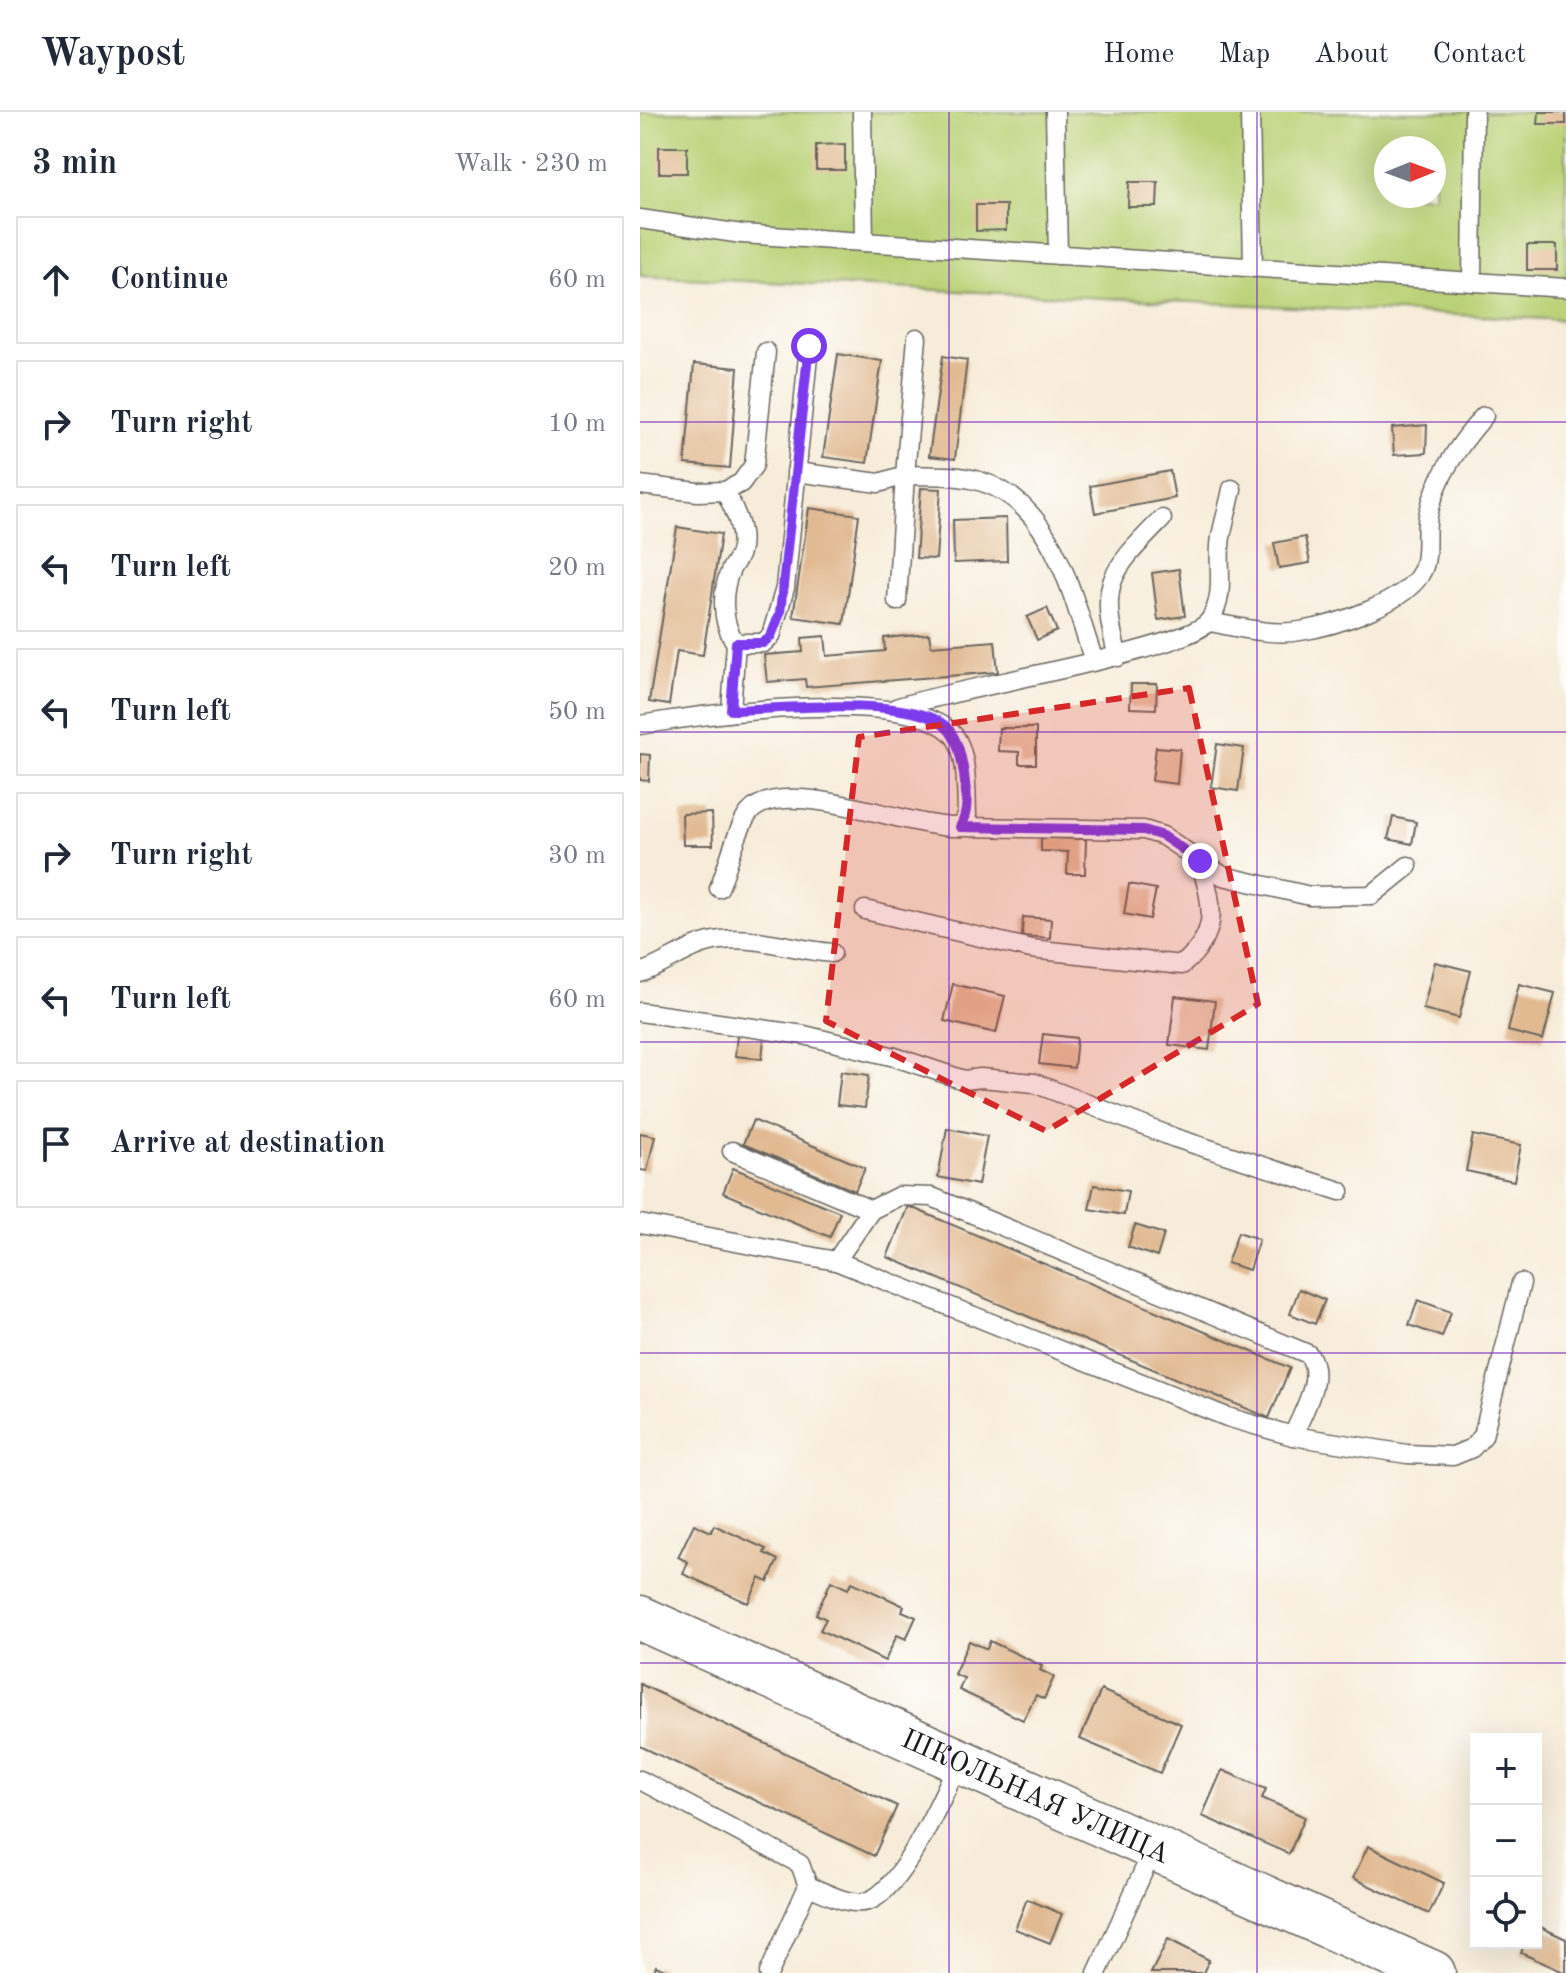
<!DOCTYPE html>
<meta charset="utf-8">
<style>
body{margin:0;font-family:"Old Standard TT",serif;background:#f2f2f3;color:#1f2937}
.controls{position:absolute;right:24px;bottom:24px;display:grid;overflow:hidden;border-radius:0px;box-shadow:0 8px 32px #0002}
.controls button{width:72px;height:72px;display:grid;place-items:center;padding:0;border:0;border-bottom:2px solid #e0e1e3;background:#fff;color:#1f2937;font:40px sans-serif}
.compass{position:absolute;left:734px;top:24px;width:72px;height:72px;border-radius:50%;background:#fff;box-shadow:0 8px 32px #0002;rotate:89deg}
.stop{position:absolute;width:24px;height:24px;margin:-18px;border:6px solid #7c3aed;border-radius:50%;background:#fff}
.stop.end{background:#7c3aed;border-color:#fff;box-shadow:0 2px 8px #0008}
.list{margin:0;padding:0;list-style:none}
h2{display:flex;justify-content:space-between;align-items:center;height:104px;margin:0;padding:0 32px;font-size:34px}
h2 small{font-size:26px;font-weight:400;color:#747a83}
.list li{display:grid;grid-template-columns:52px 1fr auto;gap:24px;align-items:center;box-sizing:border-box;height:128px;margin:0 16px 16px;padding:0 16px;border:2px solid #e0e1e3;border-radius:0px}
.list b{display:block;font-size:30px;white-space:nowrap}
.list em{font-size:26px;font-style:normal;color:#747a83}
.icon{flex:none;width:44px;height:44px;fill:none;stroke:currentColor;stroke-width:2;stroke-linecap:round;stroke-linejoin:round}
.map{position:relative;flex:none;width:926px;height:1861px;overflow:hidden}
header{display:flex;align-items:center;gap:48px;box-sizing:border-box;height:112px;padding:0 40px;background:#fff;border-bottom:2px solid #e0e1e3}
header strong{font-size:38px}
nav{display:flex;gap:44px;margin-inline-start:auto;font-size:28px}
main{display:flex}
aside{flex:1;background:#fff}
.map>svg:first-child{display:block}
.green{fill:#bad277;stroke:#6b774a;stroke-width:2;fill-rule:evenodd}
.building{fill:#e1ba92}
.lines{fill:none;stroke-linecap:round;stroke-linejoin:round}
.lane-casing{stroke:#69655e;stroke-width:21}
.secondary-casing{stroke:#69655e;stroke-width:47}
.lane{stroke:#fff;stroke-width:18}
.secondary{stroke:#fff;stroke-width:44}
.route{stroke:#7c3aed;stroke-width:10}
.marked{fill:#d62828;fill-opacity:0.2;stroke:#d62828;stroke-width:6;stroke-dasharray:16 10;stroke-linejoin:round}
.grid{fill:none;stroke:#7b2cbf;stroke-width:2;stroke-opacity:0.55}
.labels{text-anchor:middle;stroke-width:6;stroke-linejoin:round;paint-order:stroke}
.street-label{font-size:28px;fill:#1c1c1c;stroke:#fdfcf7}
</style>
<header>
<strong>Waypost</strong>
<nav><a>Home</a><a>Map</a><a>About</a><a>Contact</a></nav>
</header>
<main>
<aside>
<h2>3 min<small>Walk · 230 m</small></h2>
<ul class="list">
<li><svg class="icon" aria-label="ahead" viewBox="0 0 24 24"><path d="M12 20V5M6 11l6-6 6 6"/></svg><div><b>Continue</b></div><em>60 m</em></li>
<li><svg class="icon" aria-label="right" viewBox="0 0 24 24"><path d="M7 20v-9h11M14 6l5 5-5 5"/></svg><div><b>Turn right</b></div><em>10 m</em></li>
<li><svg class="icon" aria-label="left" viewBox="0 0 24 24"><path d="M17 20v-9H6M10 6l-5 5 5 5"/></svg><div><b>Turn left</b></div><em>20 m</em></li>
<li><svg class="icon" aria-label="left" viewBox="0 0 24 24"><path d="M17 20v-9H6M10 6l-5 5 5 5"/></svg><div><b>Turn left</b></div><em>50 m</em></li>
<li><svg class="icon" aria-label="right" viewBox="0 0 24 24"><path d="M7 20v-9h11M14 6l5 5-5 5"/></svg><div><b>Turn right</b></div><em>30 m</em></li>
<li><svg class="icon" aria-label="left" viewBox="0 0 24 24"><path d="M17 20v-9H6M10 6l-5 5 5 5"/></svg><div><b>Turn left</b></div><em>60 m</em></li>
<li><svg class="icon" aria-label="arrive" viewBox="0 0 24 24"><path d="M6 21V4h12l-3 4 3 4H6"/></svg><div><b>Arrive at destination</b></div></li>
</ul>
</aside>
<div class="map">
<svg width="926" height="1861" viewBox="0 0 926 1861">
<rect width="100%" height="100%" fill="#fdfcf7"/>
<filter id="ink" filterUnits="userSpaceOnUse"><feTurbulence type="fractalNoise" baseFrequency=".0125" numOctaves="2"/><feDisplacementMap in="SourceGraphic" scale="16" xChannelSelector="R" yChannelSelector="G"/><feConvolveMatrix kernelMatrix="1 2 1 2 8 2 1 2 1" color-interpolation-filters="sRGB"/></filter>
<filter id="wash" filterUnits="userSpaceOnUse"><feTurbulence type="fractalNoise" baseFrequency=".006" numOctaves="4" result="noise"/><feDisplacementMap in="SourceGraphic" scale="32" xChannelSelector="R" yChannelSelector="G"/><feGaussianBlur stdDeviation="1.8" result="paint"/><feColorMatrix in="noise" values="0 0 0 0 0 0 0 0 0 0 0 0 0 0 0 0 0 1.4 0 .05"/><feComposite in="paint" operator="in"/></filter>
<g filter="url(#wash)">
<rect width="100%" height="100%" fill="#f7ecd9"/>
<path class="green" d="M0,0H926V208L0,164ZM746,36H794V84H746Z"/>
<g id="blocks">
<g class="building">
<path d="M899,0H926V12H898Z"/>
<path d="M205,32V58H176V33Z"/>
<rect x="19" y="35" width="28" height="26"/>
<path d="M489,70H518L517,95H488Z"/>
<path d="M336,93H366V118L336,119Z"/>
<rect x="887" y="133" width="30" height="25"/>
<path d="M198,242L242,249L227,351L183,345Z"/>
<path d="M303,244L327,248L315,347L289,344Z"/>
<path d="M54,252L98,256L90,356L45,352Z"/>
<path d="M787,313L786,341L754,343L752,316Z"/>
<path d="M530,359L535,386L455,401L450,374Z"/>
<path d="M281,376L301,377L296,447L276,446Z"/>
<path d="M169,396L219,403L204,512L153,505Z"/>
<path d="M366,406L367,449L314,451L313,408Z"/>
<path d="M37,415L81,422L63,543L37,539L29,593L9,590Z"/>
<path d="M665,425L670,451L639,456L634,431Z"/>
<path d="M539,457L545,504L518,508L512,461Z"/>
<path d="M407,496L417,519L397,528L387,505Z"/>
<path d="M289,522L291,534L355,529L358,560L166,575L165,567L127,570L124,543L163,540L162,526L185,524L187,544L245,539L244,526Z"/>
<path d="M491,572H517L516,597L490,596Z"/>
<path d="M359,616H396V652H379V640L358,639Z"/>
<path d="M577,632L604,636L598,679L571,675Z"/>
<path d="M516,635L540,637L537,672L512,669Z"/>
<path d="M0,642L10,643L9,669L0,668Z"/>
<path d="M72,701L73,733H43L42,702Z"/>
<path d="M753,705L776,710L772,732L748,727Z"/>
<path d="M401,726L446,727L445,762H427L428,740L401,739Z"/>
<path d="M489,772L516,777L510,807L484,802Z"/>
<path d="M383,805L411,807L410,826L382,824Z"/>
<path d="M795,850L831,859L819,906L783,897Z"/>
<path d="M313,872L365,884L356,921L304,909Z"/>
<path d="M879,872L915,881L903,928L868,919Z"/>
<path d="M535,884L575,889L569,938L529,933Z"/>
<path d="M403,922L437,926L434,956L399,952Z"/>
<path d="M97,923L124,926L122,947L95,944Z"/>
<path d="M201,959L229,963L225,996L197,993Z"/>
<path d="M113,1008L225,1056L215,1079L103,1032Z"/>
<path d="M307,1016L347,1024L338,1073L298,1065Z"/>
<path d="M0,1021L15,1024L7,1059L0,1058Z"/>
<path d="M833,1023L881,1033L874,1069L826,1059Z"/>
<path d="M93,1056L200,1100L190,1125L83,1081Z"/>
<path d="M454,1073L488,1079L484,1103L449,1097Z"/>
<path d="M268,1094L650,1256L629,1306L247,1145Z"/>
<path d="M495,1113L524,1122L517,1145L488,1135Z"/>
<path d="M598,1120L619,1127L609,1158L587,1151Z"/>
<path d="M659,1177L685,1188L675,1212L650,1202Z"/>
<path d="M778,1188L811,1200L802,1225L769,1213Z"/>
<path d="M54,1412L71,1420L74,1413L126,1437L124,1441L138,1448L128,1470L120,1466L108,1491L43,1462L48,1450L38,1445Z"/>
<path d="M191,1469L208,1477L212,1470L264,1494L262,1499L276,1505L266,1527L257,1523L245,1549L180,1518L186,1507L176,1502Z"/>
<path d="M329,1529L347,1537L350,1529L402,1554L400,1558L414,1565L404,1587L396,1583L383,1608L319,1578L324,1566L314,1562Z"/>
<path d="M0,1572L257,1694L234,1744L0,1634Z"/>
<path d="M461,1578L541,1612L520,1661L440,1627Z"/>
<path d="M582,1658L626,1677L622,1686L665,1705L649,1742L562,1704Z"/>
<path d="M728,1734L804,1771L789,1802L713,1766Z"/>
<path d="M387,1787L422,1802L410,1831L375,1817Z"/>
<path d="M896,1813L926,1827V1861L881,1841L885,1831H896Z"/>
<path d="M528,1827L569,1848L563,1861H511Z"/>
<path d="M16,1854L31,1861H13Z"/>
</g>
</g>
</g>
<g filter="url(#ink)">
<use href="#blocks" fill-opacity="0" stroke="#69655e" stroke-width="2"/>
<g class="lines">
<defs>
<g id="lane">
<path d="M222,0L224,130"/>
<path d="M415,0L418,143"/>
<path d="M610,0L613,156"/>
<path d="M0,107L102,122L926,176"/>
<path d="M832,170L834,0"/>
<path d="M156,360L239,371L265,363L277,226"/>
<path d="M0,373L58,380L85,379L101,371L114,353L126,240"/>
<path d="M85,379C94,397 106,419 100,440C99,446 94,451 91,457C81,479 81,512 96,531H123L131,524L145,476L169,234"/>
<path d="M257,489L265,363C290,364 315,362 339,369C414,390 432,485 454,549"/>
<path d="M569,510C598,515 630,524 660,519C694,514 768,490 782,459C790,443 784,422 788,404C796,365 818,334 844,304"/>
<path d="M478,545C458,470 470,460 522,407"/>
<path d="M256,596C309,577 549,539 570,508C587,482 576,453 581,425C584,409 589,393 592,377"/>
<path d="M91,598L96,531"/>
<path d="M0,613C61,603 276,572 315,625C328,643 326,681 327,703L320,715C273,718 142,661 109,701C97,716 87,757 79,776"/>
<path d="M320,715L504,718L523,724L583,764L670,784L732,783L768,754"/>
<path d="M225,798L391,837L542,853C581,820 573,794 560,749"/>
<path d="M0,861C28,852 51,831 81,828C118,824 155,838 192,841"/>
<path d="M0,900L164,923L255,945L324,968L341,966L394,971L535,1026L700,1079"/>
<path d="M92,1039L231,1098L196,1149"/>
<path d="M231,1098L259,1084L292,1085L668,1242C686,1264 662,1301 653,1324"/>
<path d="M0,1112L196,1149L587,1305L653,1324L767,1342L813,1344L832,1336L843,1324L881,1171"/>
<path d="M0,1668L160,1752L168,1774L129,1861"/>
<path d="M168,1774C185,1780 209,1795 228,1789C262,1778 304,1682 319,1649"/>
<path d="M457,1861L514,1736"/>
</g>
<g id="secondary">
<path id="s1" d="M0,1506L793,1861"/>
</g>
</defs>
<use href="#lane" class="lane-casing"/>
<use href="#secondary" class="secondary-casing"/>
<use href="#lane" class="lane"/>
<use href="#secondary" class="secondary"/>
</g>
</g>
<g class="lines" filter="url(#ink)">
<path class="route" d="M169,234L140,501L131,524L123,531H96L91,598C144,597 254,585 298,609C317,619 321,643 324,662C326,681 330,698 320,715L504,718L523,724L560,749"/>
</g>
<path class="marked" d="M549,576L618,892L406,1019L186,909L219,625Z"/>
<path class="grid" d="M309,0V1861M617,0V1861M0,310H926M0,620H926M0,930H926M0,1241H926M0,1551H926"/>
<g class="labels">
<g class="street-label">
<text dy="10" stroke="none"><textPath href="#s1" startOffset="434">ШКОЛЬНАЯ УЛИЦА</textPath></text>
</g>
</g>
</svg>
<div class="controls">
<button>+</button>
<button>−</button>
<button><svg class="icon" aria-label="locate" viewBox="0 0 24 24"><circle cx="12" cy="12" r="6"/><path d="M12 2v4M12 18v4M2 12h4M18 12h4"/></svg></button>
</div>
<svg class="compass" viewBox="-18 -18 36 36"><path d="M0-13l5 13h-10z" fill="#e53935"/><path d="M0 13l5-13h-10z" fill="#747a83"/></svg>
<div class="stop" style="left:169px;top:234px"></div>
<div class="stop end" style="left:560px;top:749px"></div>
</div>
</main>
